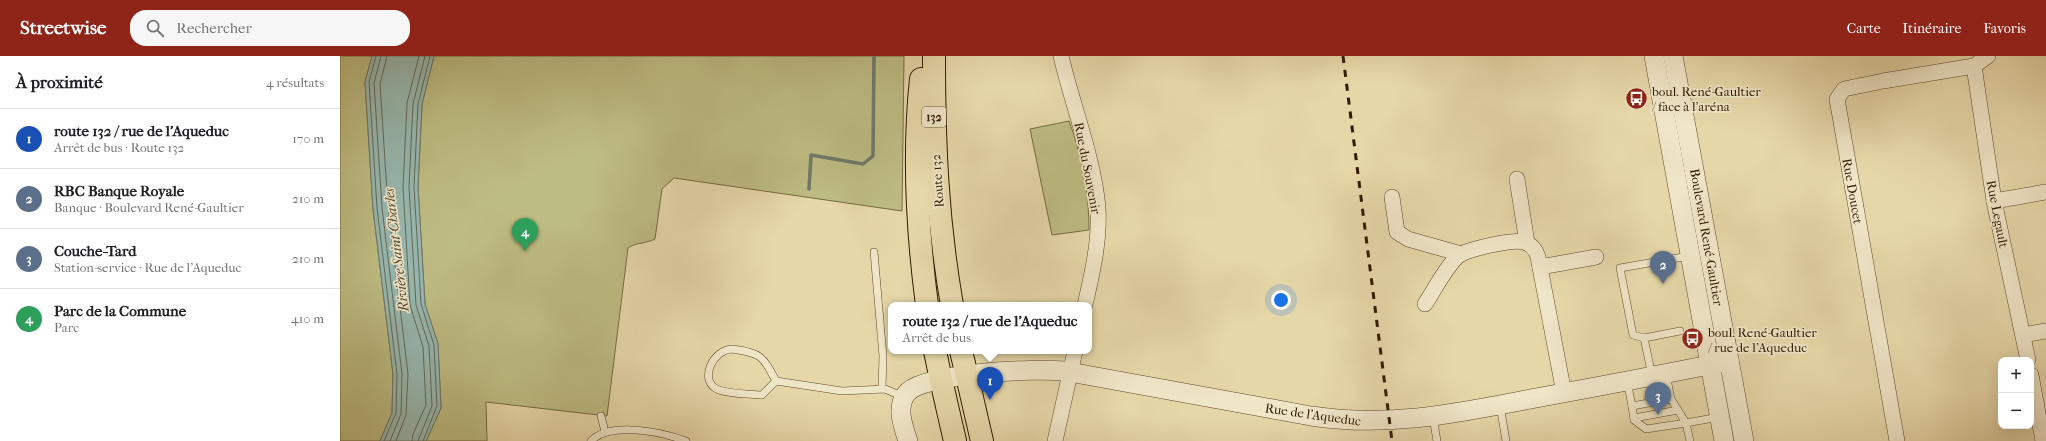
<!DOCTYPE html>
<html lang="fr">
<meta charset="utf-8">
<style>
body{margin:0;font-family:"IM FELL French Canon",serif;background:#f6f6f6;color:#202124}
.controls{position:absolute;right:12px;bottom:12px;display:grid;overflow:hidden;border-radius:8px;box-shadow:0 4px 16px #0002}
.controls button{width:36px;height:36px;display:grid;place-items:center;padding:0;border:0;border-bottom:1px solid #e0e0e0;background:#fff;color:#202124;font:20px sans-serif}
.you{position:absolute;left:941px;top:244px;width:14px;height:14px;margin:-10px;border:3px solid #fff;border-radius:50%;background:#1a73e8;box-shadow:0 0 0 6px #1a73e833}
.badge{display:grid;place-items:center;width:26px;height:26px;border-radius:50%;background:#8f2418;color:#fff;font-size:13px;font-weight:700}
.pin{position:absolute;translate:-50% -33px;filter:drop-shadow(0 1px 2px #0008)}
.pin::after{content:'';position:absolute;top:21px;width:14px;height:12px;background:inherit;clip-path:polygon(0 0,100% 0,50% 100%)}
.popup{position:absolute;left:548px;top:246px;width:204px;height:52px;box-sizing:border-box;display:grid;place-content:center;border-radius:8px;background:#fff;filter:drop-shadow(0 1px 3px #0005);font-size:13px;white-space:nowrap;color:#757577}
.popup b{font-size:15px;color:#202124}
.popup::after{content:'';position:absolute;left:50%;top:100%;margin-left:-8px;border:8px solid transparent;border-top-color:#fff}
.list{margin:0;padding:0;list-style:none}
h2{display:flex;justify-content:space-between;align-items:center;height:52px;margin:0;padding:0 16px;font-size:17px}
h2 small{font-size:13px;font-weight:400;color:#757577}
.list li{display:grid;grid-template-columns:26px 1fr auto;gap:12px;align-items:center;box-sizing:border-box;height:60px;padding:0 16px;border-top:1px solid #e0e0e0}
.list b{display:block;font-size:15px;white-space:nowrap}
.list p{margin:0;font-size:13px;white-space:nowrap;color:#757577}
.list em{font-size:13px;font-style:normal;color:#757577}
.icon{flex:none;width:22px;height:22px;fill:none;stroke:currentColor;stroke-width:2;stroke-linecap:round;stroke-linejoin:round}
.map{position:relative;flex:none;width:1706px;height:385px;overflow:hidden}
header{display:flex;align-items:center;gap:24px;box-sizing:border-box;height:56px;padding:0 20px;background:#8f2418;color:#fff}
header strong{font-size:19px}
nav{display:flex;gap:22px;margin-inline-start:auto;font-size:14px}
.search{width:280px;height:36px;background:#f6f6f6;display:flex;align-items:center;gap:10px;box-sizing:border-box;padding:0 14px;border-radius:16px;color:#757577;font-size:15px}
main{display:flex}
aside{flex:1;background:#fff}
.map>svg:first-child{display:block}
.green{fill:#bdbc82;stroke:#776b41}
.water{fill:#97b8b0;stroke:#6e796a}
.lines{fill:none;stroke-linecap:round;stroke-linejoin:round}
.shore{stroke:#646958;stroke-width:1}
.stream{stroke:#6e796a;stroke-width:3.5}
.service-casing{stroke:#5e492a;stroke-width:8}
.minor-casing{stroke:#5e492a;stroke-width:16}
.tertiary-casing{stroke:#5e492a;stroke-width:20}
.primary-casing{stroke:#311a00;stroke-width:24}
.trunk-casing{stroke:#311a00;stroke-width:24}
.service{stroke:#efe5c7;stroke-width:7}
.minor{stroke:#efe5c7;stroke-width:15}
.tertiary{stroke:#efe5c7;stroke-width:19}
.primary{stroke:#e6d7a9;stroke-width:22}
.trunk{stroke:#e6d7a9;stroke-width:22}
.rail{stroke:#311a00;stroke-width:3;stroke-dasharray:7 7;stroke-linecap:butt}
.labels{text-anchor:middle;stroke-width:3.5;stroke-linejoin:round;paint-order:stroke}
.shield{fill:#efe5c7;stroke:#6a573c;stroke-width:1}
.shield-label{font-size:12px;font-weight:bold;fill:#311a00}
.poi-label{font-size:13px;fill:#311a00;stroke:#efe5c7;text-anchor:start}
.street-label{font-size:13px;fill:#311a00;stroke:#efe5c7}
.water-label{font-size:14px;font-style:italic;fill:#504935;stroke:#efe5c7}
</style>
<header>
<strong>Streetwise</strong>
<div class="search"><svg class="icon" aria-label="search" viewBox="0 0 24 24"><circle cx="10" cy="10" r="6"/><path d="M15 15l6 6"/></svg>Rechercher</div>
<nav><a>Carte</a><a>Itinéraire</a><a>Favoris</a></nav>
</header>
<main>
<aside>
<h2>À proximité<small>4 résultats</small></h2>
<ul class="list">
<li><span class="badge" style="background:#1a4fb4">1</span><div><b>route 132 / rue de l'Aqueduc</b><p>Arrêt de bus · Route 132</p></div><em>170 m</em></li>
<li><span class="badge" style="background:#5c6f8a">2</span><div><b>RBC Banque Royale</b><p>Banque · Boulevard René-Gaultier</p></div><em>210 m</em></li>
<li><span class="badge" style="background:#5c6f8a">3</span><div><b>Couche-Tard</b><p>Station-service · Rue de l'Aqueduc</p></div><em>210 m</em></li>
<li><span class="badge" style="background:#2e9e5b">4</span><div><b>Parc de la Commune</b><p>Parc</p></div><em>410 m</em></li>
</ul>
</aside>
<div class="map">
<svg width="1706" height="385" viewBox="0 0 1706 385">
<rect width="100%" height="100%" fill="#e6d7a9"/>
<filter id="stains"><feTurbulence type="fractalNoise" baseFrequency=".005" numOctaves="4"/><feColorMatrix values="0 0 0 0 .2 0 0 0 0 .09 0 0 0 0 .02 0 0 0 .5 -.17"/></filter>
<radialGradient id="worn" r=".72"><stop offset=".6" stop-color="#630" stop-opacity="0"/><stop offset="1" stop-color="#630" stop-opacity=".3"/></radialGradient>
<g class="green">
<path d="M0,0H32L25,26L33,153L53,318L52,357L40,385H0Z"/>
<path d="M94,0H564L562,155L334,122L322,133L315,183C306,188 296,186 288,192L267,360L146,346L147,385H86L101,352L98,288L85,248L78,131L82,48Z"/>
<path d="M729,65C742,99 749,137 749,174L712,179L690,73Z"/>
</g>
<path class="water" d="M32,0H94L82,48L78,131L85,248L98,288L101,352L86,385H40L52,357L53,318L33,153L25,26Z"/>
<g class="lines">
<g class="shore">
<path d="M36,0L29,26L37,152L57,318L56,357L44,385"/>
<path d="M41,0L34,27L42,152L62,318L61,358L50,385"/>
<path d="M47,0L40,28L48,151L68,318L66,359L56,385"/>
<path d="M72,385L73,378L86,349L83,291L70,249L63,131L67,47L79,0"/>
<path d="M78,385L92,350L89,290L76,249L69,131L73,48L85,0"/>
<path d="M83,385L97,350L94,289L81,248L74,131L78,48L90,0"/>
</g>
<path class="stream" d="M469,133L471,99L523,108L533,100L534,0"/>
<defs>
<g id="service">
<path d="M534,196L543,300L542,332"/>
<path d="M1304,282L1293,279L1280,212L1349,200"/>
<path d="M392,293C421,297 422,299 436,325L422,339C411,338 384,338 375,332C360,322 373,294 392,293Z"/>
<path d="M1312,320L1304,282L1340,275"/>
<path d="M436,325L502,335L545,333L564,341"/>
<path d="M1287,325L1292,350L1331,343L1326,318"/>
<path d="M1331,343L1346,367L1379,361"/>
<path d="M1160,349L1166,385"/>
<path d="M1292,350L1294,364L1306,373L1346,367L1350,385"/>
<path d="M261,360L265,376"/>
<path d="M1093,361L1097,385"/>
<path d="M1294,362L1338,354"/>
<path d="M251,385C270,365 322,376 346,385"/>
</g>
<g id="minor">
<path d="M721,0C732,48 754,103 758,152C760,185 752,218 745,249"/>
<path d="M1634,10L1654,145L1688,304"/>
<path d="M1177,123L1187,187"/>
<path d="M1052,141L1057,176L1068,183L1121,198"/>
<path d="M1654,145L1706,136"/>
<path d="M1200,211L1256,201"/>
<path d="M1085,248C1095,233 1105,212 1118,200C1127,193 1173,183 1184,186C1191,188 1196,194 1198,201L1224,337"/>
<path d="M1683,279L1706,275"/>
<path d="M1691,319L1703,385"/>
<path d="M715,385L735,295"/>
<path d="M1557,385L1497,43L1504,33L1543,25L1634,10L1648,0"/>
</g>
<g id="tertiary">
<path d="M1314,0L1384,385"/>
<path d="M1333,0L1404,385"/>
<path d="M568,385C563,370 556,352 566,338C580,317 697,312 724,315L971,360C1051,372 1118,357 1196,342C1261,330 1325,318 1389,305"/>
</g>
<g id="primary">
<path d="M594,0C594,87 597,163 612,249"/>
<path d="M581,23C573,99 577,173 587,249"/>
<path d="M595,295L601,324"/>
<path d="M621,295L627,320"/>
</g>
<g id="trunk">
<path d="M627,320L642,385"/>
<path d="M601,324L615,385"/>
</g>
</defs>
<use href="#service" class="service-casing"/>
<use href="#minor" class="minor-casing"/>
<use href="#tertiary" class="tertiary-casing"/>
<use href="#primary" class="primary-casing"/>
<use href="#trunk" class="trunk-casing"/>
<use href="#service" class="service"/>
<use href="#minor" class="minor"/>
<use href="#tertiary" class="tertiary"/>
<use href="#primary" class="primary"/>
<use href="#trunk" class="trunk"/>
<path class="rail" d="M1003,0L1052,385"/>
</g>
<defs>
<symbol id="bus-disc" viewBox="-11 -11 22 22"><circle r="9.5" fill="#8f2418" stroke="#efe5c7"/><path d="M-5-6H5V4H4V6H2V4H-2V6H-4V4H-5ZM-3.5-4V0h7V-4ZM-3.5 1.2v1.5H-2V1.2ZM2 1.2v1.5H3.5V1.2Z" fill="#fff"/></symbol>
</defs>
<g fill-rule="evenodd">
<use href="#bus-disc" x="1284" y="30" width="25" height="25"/>
<use href="#bus-disc" x="1340" y="270" width="25" height="25"/>
</g>
<g class="labels">
<rect class="shield" x="582" y="51" width="24" height="20" rx="3"/>
<g class="shield-label">
<text x="594" y="65">132</text>
</g>
<g class="poi-label">
<text x="1312" y="40">boul. René-Gaultier<tspan x="1312" dy="15">/ face à l'aréna</tspan></text>
<text x="1368" y="281">boul. René-Gaultier<tspan x="1368" dy="15">/ rue de l'Aqueduc</tspan></text>
</g>
<g class="street-label">
<text transform="translate(748 112) rotate(79)" y="5">Rue du Souvenir</text>
<text transform="translate(597 125) rotate(-94)" y="5">Route 132</text>
<text transform="translate(1513 135) rotate(80)" y="5">Rue Doucet</text>
<text transform="translate(1658 158) rotate(79)" y="5">Rue Legault</text>
<text transform="translate(1367 181) rotate(80)" y="5">Boulevard René-Gaultier</text>
<text transform="translate(973 358) rotate(8)" y="5">Rue de l'Aqueduc</text>
</g>
<g class="water-label">
<text transform="translate(56 194) rotate(-97)" y="5">Rivière Saint-Charles</text>
</g>
</g>
<rect width="100%" height="100%" filter="url(#stains)"/>
<rect width="100%" height="100%" fill="url(#worn)"/>
</svg>
<div class="controls">
<button>+</button>
<button>−</button>
</div>
<div class="you"></div>
<div class="pin badge" style="left:650px;top:344px;background:#1a4fb4">1</div>
<div class="popup"><b>route 132 / rue de l'Aqueduc</b>Arrêt de bus</div>
<div class="pin badge" style="left:1323px;top:228px;background:#5c6f8a">2</div>
<div class="pin badge" style="left:1318px;top:359px;background:#5c6f8a">3</div>
<div class="pin badge" style="left:185px;top:195px;background:#2e9e5b">4</div>
</div>
</main>
